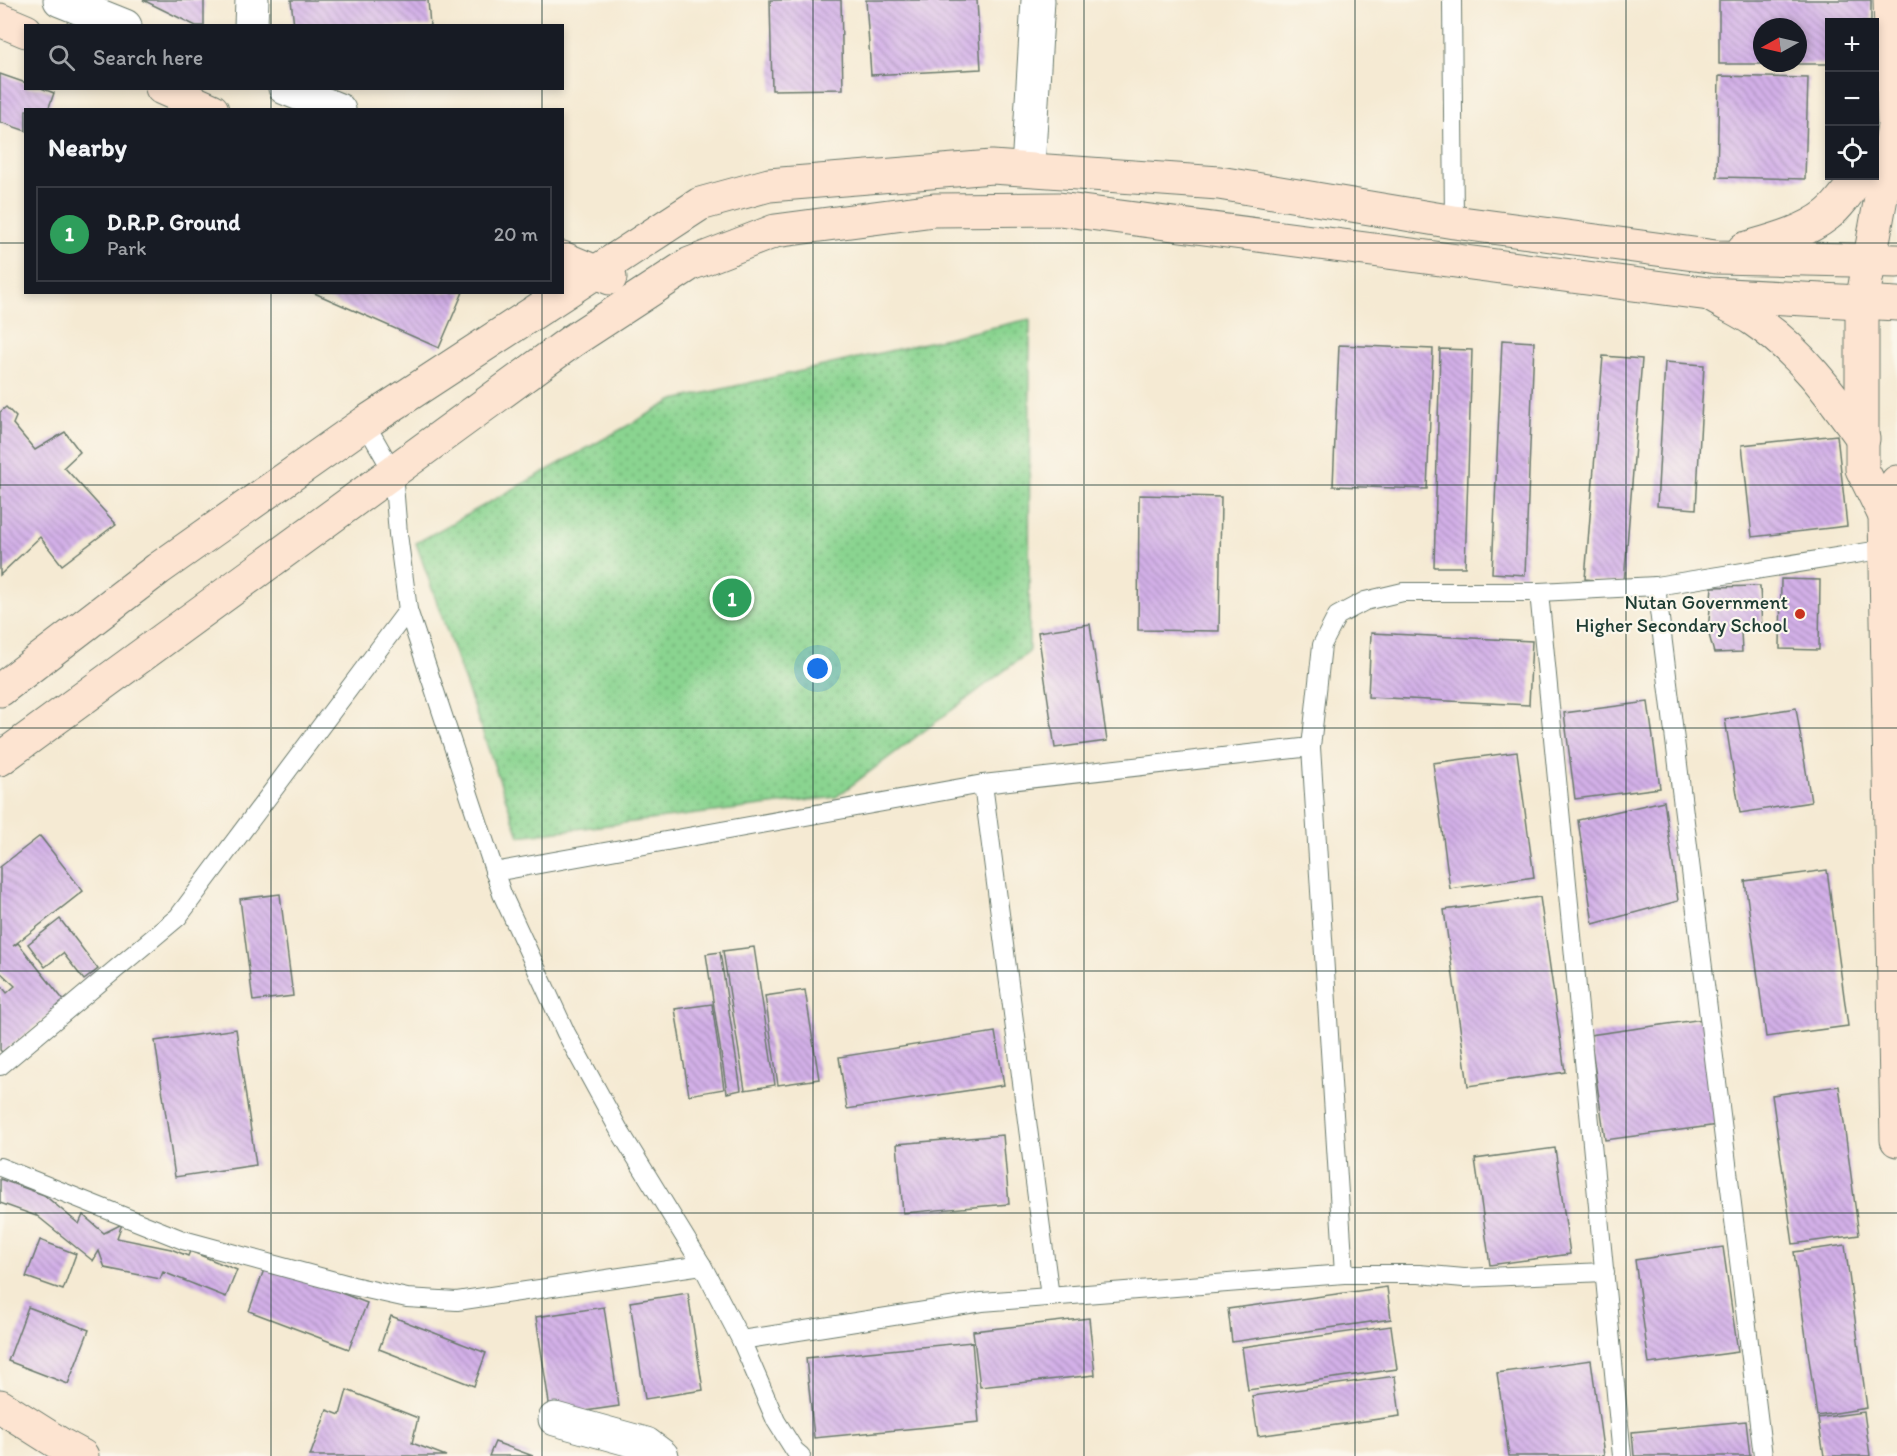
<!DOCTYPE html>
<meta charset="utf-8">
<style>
body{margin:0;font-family:Itim,sans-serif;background:#242831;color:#f1f3f6}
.controls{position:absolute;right:18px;top:18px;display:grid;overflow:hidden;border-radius:0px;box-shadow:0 3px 9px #0003}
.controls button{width:54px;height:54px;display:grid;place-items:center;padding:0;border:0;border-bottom:2px solid #363941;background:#171b24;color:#f1f3f6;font:30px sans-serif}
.compass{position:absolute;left:1753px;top:18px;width:54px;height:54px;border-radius:50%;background:#171b24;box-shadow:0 3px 9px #0003;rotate:262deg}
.you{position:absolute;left:818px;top:669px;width:21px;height:21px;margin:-15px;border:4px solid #fff;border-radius:50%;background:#1a73e8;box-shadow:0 0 0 9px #1a73e833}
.badge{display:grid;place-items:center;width:39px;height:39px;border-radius:50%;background:#0f766e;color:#fff;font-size:20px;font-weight:700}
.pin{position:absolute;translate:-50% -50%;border:3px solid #fff;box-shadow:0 2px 6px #0006}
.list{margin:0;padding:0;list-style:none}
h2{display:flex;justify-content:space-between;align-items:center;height:78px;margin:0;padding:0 24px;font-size:26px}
h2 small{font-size:20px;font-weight:400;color:#9ea1a6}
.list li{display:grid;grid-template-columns:39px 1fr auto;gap:18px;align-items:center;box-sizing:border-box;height:96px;margin:0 12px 12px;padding:0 12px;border:2px solid #363941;border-radius:0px}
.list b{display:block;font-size:22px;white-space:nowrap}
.list p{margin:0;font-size:20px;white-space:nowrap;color:#9ea1a6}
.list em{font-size:20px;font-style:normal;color:#9ea1a6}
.icon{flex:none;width:33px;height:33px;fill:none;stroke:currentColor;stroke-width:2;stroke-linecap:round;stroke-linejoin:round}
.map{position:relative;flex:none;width:1897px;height:1456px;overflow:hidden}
.search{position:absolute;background:#171b24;box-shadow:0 3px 9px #0003;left:24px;top:24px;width:540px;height:66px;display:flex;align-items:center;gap:15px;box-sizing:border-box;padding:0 21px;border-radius:0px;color:#9ea1a6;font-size:22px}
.panel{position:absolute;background:#171b24;box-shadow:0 3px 9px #0003;left:24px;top:108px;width:540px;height:186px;border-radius:0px}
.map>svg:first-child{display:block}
.park{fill:url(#park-dots);stroke:#548862;stroke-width:1.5}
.building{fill:url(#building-back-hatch)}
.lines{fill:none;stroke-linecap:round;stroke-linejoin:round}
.service-casing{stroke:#6a7a6c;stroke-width:20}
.minor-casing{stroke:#6a7a6c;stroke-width:35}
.secondary-casing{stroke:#6a7a6c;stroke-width:35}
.service{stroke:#fff;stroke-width:18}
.minor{stroke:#fff;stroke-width:33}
.secondary{stroke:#fde4d1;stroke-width:33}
.grid{fill:none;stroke:#1f3d34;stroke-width:1.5;stroke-opacity:0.55}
.poi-dot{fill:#c8321e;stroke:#fbf7ec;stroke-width:2}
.labels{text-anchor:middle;stroke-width:4.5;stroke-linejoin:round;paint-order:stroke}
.poi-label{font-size:20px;fill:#1f3d34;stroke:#fbf7ec;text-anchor:end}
</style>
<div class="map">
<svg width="1897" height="1456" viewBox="0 0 1897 1456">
<defs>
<pattern id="park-dots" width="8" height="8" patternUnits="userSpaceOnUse" patternTransform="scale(1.5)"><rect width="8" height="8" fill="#8ad490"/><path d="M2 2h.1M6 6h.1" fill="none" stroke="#70ad76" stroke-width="1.8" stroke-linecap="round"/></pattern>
<pattern id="building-back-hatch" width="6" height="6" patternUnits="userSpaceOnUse" patternTransform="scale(1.5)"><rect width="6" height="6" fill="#d3b0e8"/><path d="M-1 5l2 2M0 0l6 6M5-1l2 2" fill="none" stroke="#ab90bd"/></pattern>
</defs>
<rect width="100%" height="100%" fill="#fbf7ec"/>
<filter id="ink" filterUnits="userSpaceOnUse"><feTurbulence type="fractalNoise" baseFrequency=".0167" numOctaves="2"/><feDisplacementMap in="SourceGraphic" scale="12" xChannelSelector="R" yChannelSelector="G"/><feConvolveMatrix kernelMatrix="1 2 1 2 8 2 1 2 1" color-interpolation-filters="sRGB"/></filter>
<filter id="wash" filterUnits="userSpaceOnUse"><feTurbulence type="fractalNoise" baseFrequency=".008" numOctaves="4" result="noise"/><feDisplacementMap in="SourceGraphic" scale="24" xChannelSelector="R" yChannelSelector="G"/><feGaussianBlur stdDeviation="1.35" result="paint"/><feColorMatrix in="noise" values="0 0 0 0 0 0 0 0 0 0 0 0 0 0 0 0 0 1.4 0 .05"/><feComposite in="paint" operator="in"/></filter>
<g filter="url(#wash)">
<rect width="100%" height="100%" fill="#f5ead3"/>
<path class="park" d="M1030,319L1029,652L836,797L519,836L416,543L674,400Z"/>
<g id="blocks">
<g class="building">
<path d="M143,0H204V26H196Z"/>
<path d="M291,0H428L430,26H294Z"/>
<path d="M770,0H841L843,89L772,90Z"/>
<path d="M866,0H977L981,69L871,75Z"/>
<path d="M1719,0H1871V22H1830V64H1798V27H1762V64H1719Z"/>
<path d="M0,74L26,83V88H41L54,93L48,110H26V131L0,122Z"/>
<path d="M1719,76L1808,78L1805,179L1717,177Z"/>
<path d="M312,292H463L439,348Z"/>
<path d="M1502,340L1534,342L1525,575L1492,573Z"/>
<path d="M1339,345L1433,349L1427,489L1333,486Z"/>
<path d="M1440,349L1472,350L1465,567H1434Z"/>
<path d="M1603,356L1642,359L1624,583L1585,579Z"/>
<path d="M1665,362L1704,365L1696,509L1657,506Z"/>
<path d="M6,407L16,417L13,424L35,450L65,432L80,452L64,467L116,524L62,565L40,537L0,575V412Z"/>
<path d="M1837,435L1847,526L1752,537L1742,445Z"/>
<path d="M1139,495L1221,497L1219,631L1138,630Z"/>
<path d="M1781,579L1820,580L1819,650L1780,649Z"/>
<path d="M1760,586L1762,630L1741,631L1742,652L1714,653L1708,631L1712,587Z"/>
<path d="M1090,624L1107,741L1055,748L1038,632Z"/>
<path d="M1371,633L1532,641L1529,705L1368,697Z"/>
<path d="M1648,702L1660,788L1575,799L1564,713Z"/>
<path d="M1796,708L1811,802L1740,813L1725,719Z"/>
<path d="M1517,752L1534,877L1450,889L1433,763Z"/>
<path d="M1664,801L1678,901L1593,924L1578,820Z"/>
<path d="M40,836L83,891L13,946L18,943L65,1002L2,1052L0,1050V984L7,993L15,986L0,972V867Z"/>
<path d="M1827,870L1848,1026L1766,1037L1745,881Z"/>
<path d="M280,894L293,996L253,1001L240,899Z"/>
<path d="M1540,897L1565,1072L1468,1086L1444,910Z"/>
<path d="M60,919L98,969L84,980L63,953L45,967L28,944Z"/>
<path d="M754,947L775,1085L745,1090L723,951Z"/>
<path d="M720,952L741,1090L727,1093L706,954Z"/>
<path d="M805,990L819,1079L778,1085L765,996Z"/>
<path d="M712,1004L724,1089L689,1095L675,1009Z"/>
<path d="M1703,1019L1718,1125L1605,1140L1590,1035Z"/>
<path d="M236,1029L256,1165L175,1177L155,1041Z"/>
<path d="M995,1032L1004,1085L847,1109L839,1057Z"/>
<path d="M1839,1086L1859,1235L1793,1244L1772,1095Z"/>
<path d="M1003,1135L1009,1204L903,1213L897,1144Z"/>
<path d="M1555,1148L1570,1254L1490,1265L1475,1159Z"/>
<path d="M0,1179L44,1195L79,1224L83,1215L104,1233L122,1224L117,1238L171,1249L188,1256L190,1251L237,1270L226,1297L163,1272L160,1279L105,1268L99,1251L93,1261L36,1215V1216L0,1203Z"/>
<path d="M40,1240L76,1254L63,1290L26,1277Z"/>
<path d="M1845,1245L1867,1408L1817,1416L1794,1252Z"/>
<path d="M1723,1247L1738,1352L1649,1364L1635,1260Z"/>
<path d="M266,1264L367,1303L349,1349L249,1311Z"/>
<path d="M1387,1287L1391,1319L1232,1342L1228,1309Z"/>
<path d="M688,1293L703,1390L645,1399L630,1302Z"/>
<path d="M28,1307L89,1330L68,1384L8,1361Z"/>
<path d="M604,1307L619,1406L551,1416L536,1317Z"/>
<path d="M391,1316L486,1353L474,1386L379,1349Z"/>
<path d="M1089,1318L1095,1375L980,1387L973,1331Z"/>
<path d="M1391,1326L1397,1369L1248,1390L1242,1347Z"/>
<path d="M972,1342L979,1422L814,1438L806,1358Z"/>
<path d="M1591,1360L1604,1456H1509L1497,1373Z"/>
<path d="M1395,1376L1400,1416L1258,1436L1252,1396Z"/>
<path d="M347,1390L418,1418L412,1443L446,1456H310L327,1410L340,1415Z"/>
<path d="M1864,1412L1870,1456H1824L1818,1418Z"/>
<path d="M1746,1421L1750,1456H1634L1632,1432Z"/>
<path d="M495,1442L533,1456H489Z"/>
</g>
</g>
</g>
<g filter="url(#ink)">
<use href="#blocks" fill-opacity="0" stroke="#6a7a6c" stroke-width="1.5"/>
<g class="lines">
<defs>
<g id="service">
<path d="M1452,0L1454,222"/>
<path d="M365,423L393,472L398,534L408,610L502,894L566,1033L619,1130L702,1265L741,1340L776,1421L795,1451L801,1456"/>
<path d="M1656,586L1763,1456"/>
<path d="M1539,592L1622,1456"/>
<path d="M983,784L1050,1297"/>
<path d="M494,872L983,784L1311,747"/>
<path d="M0,1066L178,917L408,610"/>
<path d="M0,1167L183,1240L353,1286L407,1298L457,1301L702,1265"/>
<path d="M1344,1274H1419L1464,1278L1605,1272"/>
<path d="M741,1340L982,1302L1344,1274L1311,747L1322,645L1337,616L1365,601L1403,592H1539L1656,586L1886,549"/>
</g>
<g id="minor">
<path d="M60,0L125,26"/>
<path d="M251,26L252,0"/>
<path d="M285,88L339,110"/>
<path d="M1028,169L1038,0"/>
<path d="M555,1419L646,1444L662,1456"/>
</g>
<g id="secondary">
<path d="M0,20L26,31"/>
<path d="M162,88L212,110"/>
<path d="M1744,249C1771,241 1804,233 1827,215C1840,205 1850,189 1859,176"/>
<path d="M562,258L610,278"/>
<path d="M1714,297C1727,305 1741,311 1754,320C1800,351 1831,394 1863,439"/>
<path d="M1897,482L1885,516L1897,1140"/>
<path d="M1885,516L1862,469V302L1894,126L1890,0"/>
<path d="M0,690L158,569L365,423L700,204L769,185L992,167L1219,183L1454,222L1716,257L1897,261"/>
<path d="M0,759L572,341L690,264L775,231L934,210L1059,209L1709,294L1897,304"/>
<path d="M0,1406L60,1444L82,1456"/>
</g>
</defs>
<use href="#service" class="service-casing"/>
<use href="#minor" class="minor-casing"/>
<use href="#secondary" class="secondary-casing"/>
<use href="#service" class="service"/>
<use href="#minor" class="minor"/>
<use href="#secondary" class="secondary"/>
</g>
</g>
<path class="grid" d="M271,0V26M542,0V26M813,0V1456M1084,0V1456M1355,0V1456M1626,0V1456M271,88V110M542,88V110M0,243H26M562,243H1897M271,292V1456M542,292V1456M0,485H1897M0,728H1897M0,971H1897M0,1213H1897"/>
<circle class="poi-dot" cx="1800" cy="614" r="6"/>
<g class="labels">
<g class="poi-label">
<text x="1788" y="609">Nutan Government<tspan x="1788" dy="23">Higher Secondary School</tspan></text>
</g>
</g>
</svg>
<div class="controls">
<button>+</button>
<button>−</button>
<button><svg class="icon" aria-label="locate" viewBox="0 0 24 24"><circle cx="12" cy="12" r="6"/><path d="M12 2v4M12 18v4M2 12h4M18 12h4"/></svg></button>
</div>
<svg class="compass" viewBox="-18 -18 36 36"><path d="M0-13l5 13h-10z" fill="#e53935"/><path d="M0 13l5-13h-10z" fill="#9ea1a6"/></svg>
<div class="you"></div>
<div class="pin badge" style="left:732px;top:598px;background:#2e9e5b">1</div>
<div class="search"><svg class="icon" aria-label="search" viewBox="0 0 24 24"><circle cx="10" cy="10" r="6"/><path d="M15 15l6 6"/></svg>Search here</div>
<section class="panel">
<h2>Nearby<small></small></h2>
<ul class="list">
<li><span class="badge" style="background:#2e9e5b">1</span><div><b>D.R.P. Ground</b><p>Park</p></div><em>20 m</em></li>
</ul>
</section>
</div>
